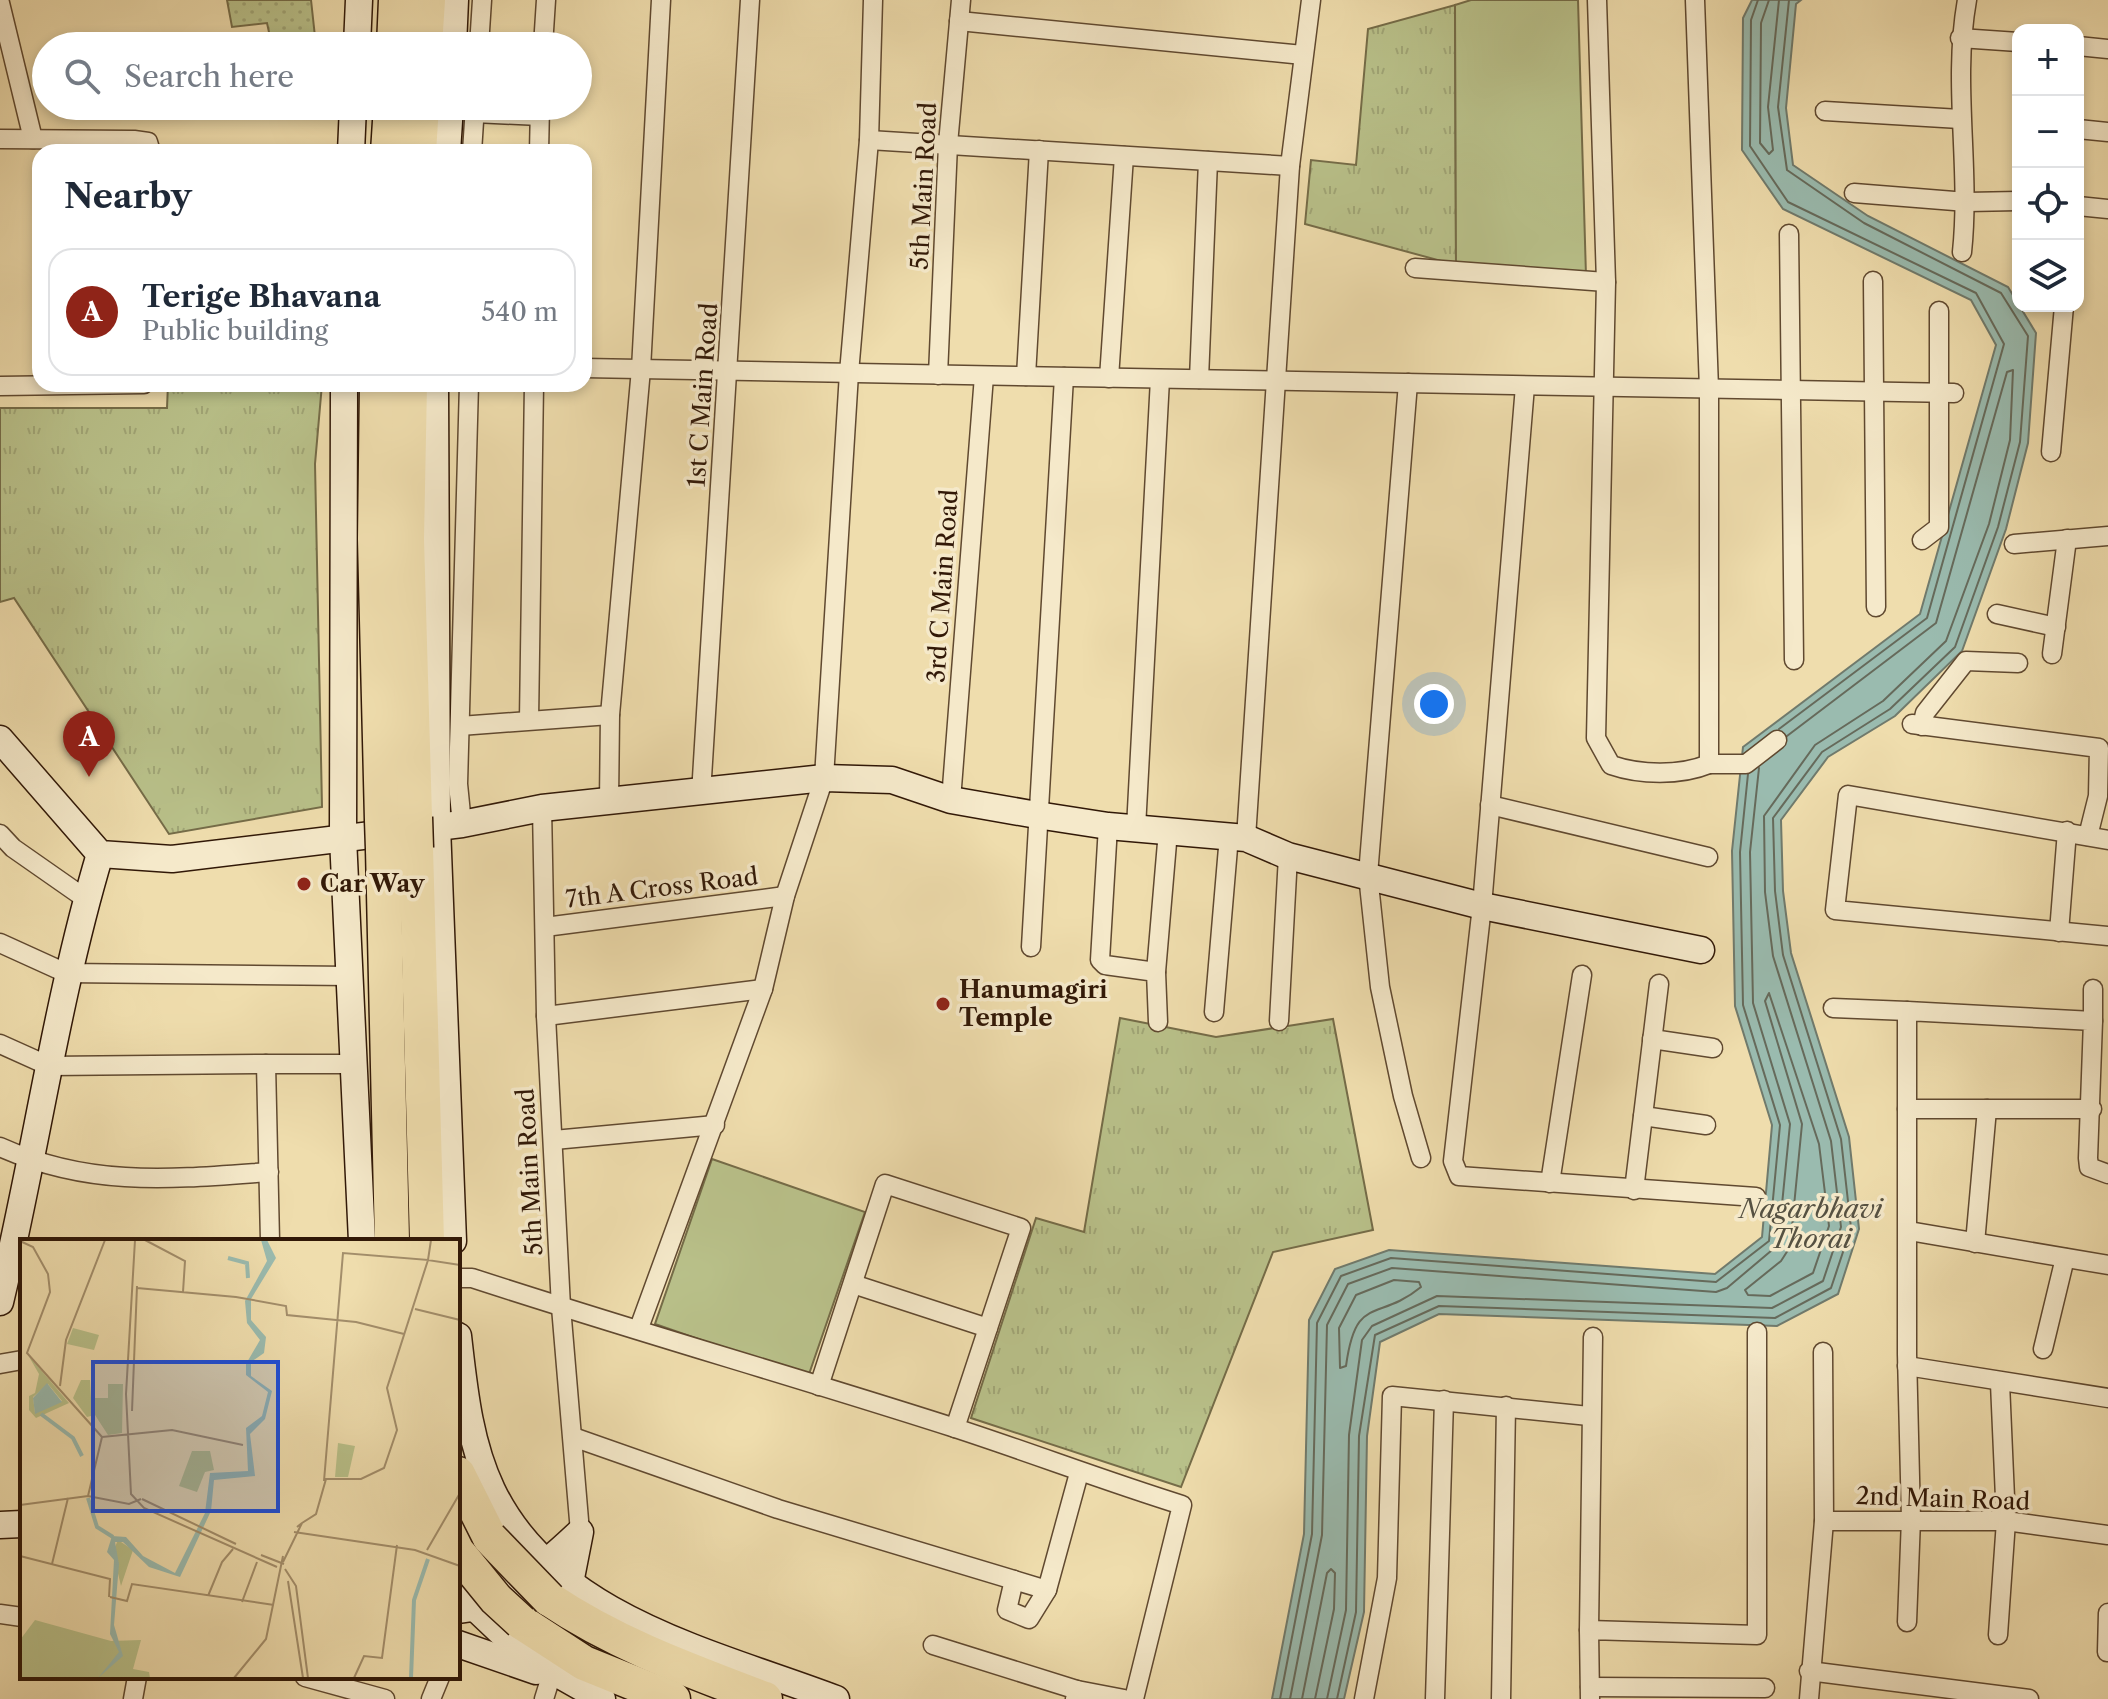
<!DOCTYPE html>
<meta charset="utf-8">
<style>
body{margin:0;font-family:"Libre Caslon Text",serif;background:#f2f2f3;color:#1f2937}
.controls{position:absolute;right:24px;top:24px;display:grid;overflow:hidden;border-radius:16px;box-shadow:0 4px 12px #0003}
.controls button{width:72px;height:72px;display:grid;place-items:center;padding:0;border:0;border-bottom:2px solid #e0e1e3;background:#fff;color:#1f2937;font:40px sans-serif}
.you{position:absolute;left:1434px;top:704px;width:28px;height:28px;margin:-20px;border:6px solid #fff;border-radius:50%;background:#1a73e8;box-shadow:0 0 0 12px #1a73e833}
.badge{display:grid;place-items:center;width:52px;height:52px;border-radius:50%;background:#8f2418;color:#fff;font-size:26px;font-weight:700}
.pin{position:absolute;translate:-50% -66px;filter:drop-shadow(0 2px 4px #0008)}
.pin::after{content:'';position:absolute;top:42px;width:28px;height:24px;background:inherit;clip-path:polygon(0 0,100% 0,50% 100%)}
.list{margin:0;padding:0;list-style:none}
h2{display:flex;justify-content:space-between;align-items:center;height:104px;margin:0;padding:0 32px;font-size:34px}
h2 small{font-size:26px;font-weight:400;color:#747a83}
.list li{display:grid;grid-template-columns:52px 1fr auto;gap:24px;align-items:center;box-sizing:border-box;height:128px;margin:0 16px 16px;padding:0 16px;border:2px solid #e0e1e3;border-radius:24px}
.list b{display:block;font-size:30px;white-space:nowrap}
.list p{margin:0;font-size:26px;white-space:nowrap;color:#747a83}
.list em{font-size:26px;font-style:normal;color:#747a83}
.icon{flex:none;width:44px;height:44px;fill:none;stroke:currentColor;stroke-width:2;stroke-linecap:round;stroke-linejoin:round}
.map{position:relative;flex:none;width:2108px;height:1699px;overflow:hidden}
.search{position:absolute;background:#fff;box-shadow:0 4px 12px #0003;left:32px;top:32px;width:560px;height:88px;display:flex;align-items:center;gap:20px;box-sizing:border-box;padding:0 28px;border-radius:44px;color:#747a83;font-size:30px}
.panel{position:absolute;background:#fff;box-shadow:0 4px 12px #0003;left:32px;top:144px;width:560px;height:248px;border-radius:24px}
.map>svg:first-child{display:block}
.grass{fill:url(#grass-tufts);stroke:#756c48;stroke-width:2}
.park{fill:#b9c18a;stroke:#756c48;stroke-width:2}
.garden{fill:url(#garden-dots);stroke:#756c48;stroke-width:2}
.water{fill:#9abbaf;stroke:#707a6c;stroke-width:2}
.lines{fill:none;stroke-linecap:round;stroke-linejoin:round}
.shore{stroke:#666a5b;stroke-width:2}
.street-casing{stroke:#604930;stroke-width:21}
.secondary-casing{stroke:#311807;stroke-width:29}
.highway-casing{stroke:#311807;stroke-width:37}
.street{stroke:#f5e9ca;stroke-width:18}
.secondary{stroke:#f5e9ca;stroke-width:26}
.highway{stroke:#efddad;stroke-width:34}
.highway-bridge-casing{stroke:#311807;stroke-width:37;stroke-linecap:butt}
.highway-bridge{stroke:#efddad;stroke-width:34}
.poi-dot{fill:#8f2418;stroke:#f5e9ca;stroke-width:3}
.labels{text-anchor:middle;stroke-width:7;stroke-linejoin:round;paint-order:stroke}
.street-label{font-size:24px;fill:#311807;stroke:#f5e9ca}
.poi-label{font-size:24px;font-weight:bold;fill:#311807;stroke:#f5e9ca;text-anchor:start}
.water-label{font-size:26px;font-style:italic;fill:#565142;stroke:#f5e9ca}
.inset-river{fill:none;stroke:#9abbaf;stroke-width:4}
.inset-road{fill:none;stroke:#a38e6b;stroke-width:2}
.view{fill:#1d4ed8;fill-opacity:0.15;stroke:#1d4ed8;stroke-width:4}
.inset-edge{fill:none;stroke:#311807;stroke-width:4}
</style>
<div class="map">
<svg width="2108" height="1699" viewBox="0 0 2108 1699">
<defs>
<pattern id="grass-tufts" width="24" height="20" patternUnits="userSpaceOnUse" patternTransform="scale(2)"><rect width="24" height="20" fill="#b9c18a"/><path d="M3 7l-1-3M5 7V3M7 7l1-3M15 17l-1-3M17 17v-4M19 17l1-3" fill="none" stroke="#a0a576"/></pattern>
<pattern id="garden-dots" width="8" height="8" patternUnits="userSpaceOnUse" patternTransform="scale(2)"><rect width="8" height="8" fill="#b9c18a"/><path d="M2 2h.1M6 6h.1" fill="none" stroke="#a0a576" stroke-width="1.8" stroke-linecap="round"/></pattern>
</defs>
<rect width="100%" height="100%" fill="#efddad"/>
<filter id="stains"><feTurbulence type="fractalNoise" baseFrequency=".0025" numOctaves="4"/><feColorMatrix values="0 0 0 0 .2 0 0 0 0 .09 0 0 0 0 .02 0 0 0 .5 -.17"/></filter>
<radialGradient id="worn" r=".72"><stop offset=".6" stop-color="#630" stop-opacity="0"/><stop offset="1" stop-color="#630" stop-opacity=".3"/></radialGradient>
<g class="grass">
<path d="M1455,5L1456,265L1305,224L1311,160L1356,165L1368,29Z"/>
<path d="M168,384H322L315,464L322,807L169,834L14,598L0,602V408H167Z"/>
<path d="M1120,1018L1216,1037L1333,1019L1373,1230L1273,1252L1181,1487L971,1418L1036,1218L1084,1232Z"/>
</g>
<g class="park">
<path d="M1471,0H1578L1586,276L1456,265L1455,5Z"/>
<path d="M712,1159L865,1212L808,1377L655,1324Z"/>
</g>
<path class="garden" d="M227,0H311L316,46H272L267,23L232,27Z"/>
<path class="water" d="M1752,0H1801L1796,4L1786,108L1793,165L1868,216L2008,287L2036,333L2028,443L2006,529L1962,651L1895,716L1828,757L1781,820L1783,891L1791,953L1849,1137L1859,1229L1838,1294L1777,1326L1439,1314L1380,1342L1367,1436L1364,1612L1344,1699H1272L1304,1534L1309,1320L1335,1269L1389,1250L1715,1274L1762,1237L1772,1125L1735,1006L1732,851L1743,747L1920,614L1996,345L1971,300L1783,209L1742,150L1743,18Z"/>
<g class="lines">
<g class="shore">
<path d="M1758,0L1751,20L1750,146L1788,202L1976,293L2004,344L1927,618L1779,729"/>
<path d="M1769,0L1761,23L1760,143L1769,154L1773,150L1768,107L1779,0"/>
<path d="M1769,993L1819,1144L1829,1226L1813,1273L1770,1296L1748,1295L1745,1290L1781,1261L1790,1247L1802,1124L1765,1001Z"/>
<path d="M1394,1280L1419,1282L1421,1287C1377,1323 1356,1293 1346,1366L1340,1368L1339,1328L1356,1295Z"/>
<path d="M1280,1699L1312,1534L1317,1323L1341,1276L1391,1258L1716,1282L1769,1241L1780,1125L1743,1005L1740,852L1748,774"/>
<path d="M1290,1699L1322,1535L1327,1325L1348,1284L1392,1268L1716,1292L1727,1288L1778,1245L1790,1124L1753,1003L1750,852L1759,768"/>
<path d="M1302,1699L1327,1573L1331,1569L1335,1573L1334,1609L1315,1699"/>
<path d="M1327,1699L1346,1610L1349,1435L1362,1340L1372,1326L1437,1296L1772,1308L1823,1281L1841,1227L1831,1141L1773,956L1765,892L1764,816L1815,745L1883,701L1946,641L1989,524L2010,440L2013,370L2007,372L1936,623L1787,736"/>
<path d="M1337,1699L1356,1612L1359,1436L1375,1335L1439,1306L1775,1318L1831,1288L1851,1228L1841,1139L1783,955L1775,891L1773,818L1822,752L1890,709L1955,647L1998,527L2020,442L2028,336L2001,293L1864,223L1787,170L1778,107L1789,0"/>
</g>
<defs>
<g id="street">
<path d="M1597,0L1606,282L1596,738L1611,765C1640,775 1680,776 1709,764V389L1695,0"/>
<path d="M0,3L33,139"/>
<path d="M959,21L1303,55"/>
<path d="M1960,38L2018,42"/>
<path d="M479,46L482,0"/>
<path d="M543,46L546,0"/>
<path d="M2078,46L2108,49"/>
<path d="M1825,111L1960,119"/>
<path d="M474,113L540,116"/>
<path d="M2078,129L2108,132"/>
<path d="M0,139L134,140L148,142L151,152"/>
<path d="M869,140L1290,166"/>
<path d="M472,152L475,106"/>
<path d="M539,152L540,106"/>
<path d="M1854,193L1967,202L2018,201"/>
<path d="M2078,206L2108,209"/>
<path d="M1789,234L1794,660"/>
<path d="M1962,252C1971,167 1952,84 1967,0"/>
<path d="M1415,268L1606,282"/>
<path d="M1873,281L1876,607"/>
<path d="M584,368L1954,393"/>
<path d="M938,375L948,144L961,0"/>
<path d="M1026,376L1039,150"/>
<path d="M1109,378L1124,156"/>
<path d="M1199,379L1208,161"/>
<path d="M1408,383L1368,875L1380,987L1403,1096L1421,1158"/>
<path d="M0,386L144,384"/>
<path d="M1525,386L1482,906L1453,1161L1459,1176L1756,1197"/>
<path d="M2051,452L2064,306"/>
<path d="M1922,540L1939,527V311"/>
<path d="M2014,544L2108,536"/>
<path d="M1997,614L2056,627"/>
<path d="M2052,654L2067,539"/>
<path d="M529,720L534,384"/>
<path d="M1912,724L2099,748L2098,796L2088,836"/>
<path d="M460,726L610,715"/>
<path d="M1922,726L1925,713L1966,661L2018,663"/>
<path d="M1709,764H1746L1777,740"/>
<path d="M701,794L750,0"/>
<path d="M951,800L984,376"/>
<path d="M609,802L610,715L641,369L661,0"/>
<path d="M1490,805L1708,857"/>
<path d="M542,808L546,1016L561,1307L580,1532"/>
<path d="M462,824L458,784L469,384"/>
<path d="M1108,826L1100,960L1105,965L1156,972L1158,1022"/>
<path d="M1136,828L1160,379"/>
<path d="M0,834L13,848L86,899"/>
<path d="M1246,838L1290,166L1311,0"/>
<path d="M2108,840L1848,795L1835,910L2108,936"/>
<path d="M545,927L785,896"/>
<path d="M2059,932L2067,831"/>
<path d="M0,943L66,973L350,976"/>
<path d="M1031,947L1064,377"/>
<path d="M1156,972L1168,831"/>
<path d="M2093,989V1021"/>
<path d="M1833,1008L1907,1011"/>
<path d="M1214,1012L1229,836"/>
<path d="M546,1016L763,989"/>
<path d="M1279,1021L1288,856"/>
<path d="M1652,1039L1713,1048"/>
<path d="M0,1044L49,1066L266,1064"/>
<path d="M1907,1109H2092"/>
<path d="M1643,1116L1706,1125"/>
<path d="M554,1140L715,1125"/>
<path d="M0,1147C91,1188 173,1179 269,1172"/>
<path d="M1550,1183L1582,975"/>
<path d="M1634,1190L1659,984"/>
<path d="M1909,1231L2108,1265"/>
<path d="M270,1241L266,1064H353"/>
<path d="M1975,1243L1987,1109"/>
<path d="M458,1278H472C631,1330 793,1376 952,1427C1029,1452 1105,1481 1182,1505L1134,1699"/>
<path d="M853,1284L988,1328"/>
<path d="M639,1328L763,989L785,896L824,778L849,373L869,140L873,0"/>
<path d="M2043,1349L2065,1258"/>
<path d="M0,1364L22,1360"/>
<path d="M1907,1366L2108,1398"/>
<path d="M819,1386L885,1184L1021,1228L955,1428"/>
<path d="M573,1437L778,1509L1047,1590L1079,1473"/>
<path d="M1824,1521H2006L2108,1535"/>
<path d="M1014,1580L1007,1610L1029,1619L1047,1590"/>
<path d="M0,1614L22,1617"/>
<path d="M1907,1622L1911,1519L1907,1354V1011L2093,1021L2088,1158L2089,1167L2108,1174"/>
<path d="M1589,1630L1593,1337"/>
<path d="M1998,1635L2006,1521L2000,1383"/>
<path d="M933,1645L1077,1690L1075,1699"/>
<path d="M2107,1652L2108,1613"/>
<path d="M1809,1671L2029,1699"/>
<path d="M305,1677L385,1699"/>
<path d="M1590,1687L1765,1688"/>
<path d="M1077,1690L1124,1699"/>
<path d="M133,1699L137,1677"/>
<path d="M431,1699L440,1677"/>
<path d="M544,1699L552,1673"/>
<path d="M1364,1699L1387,1578L1392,1396L1589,1416"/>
<path d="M1435,1699L1444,1400"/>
<path d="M1501,1699L1506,1406"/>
<path d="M1590,1699L1589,1630L1757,1635V1332"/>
<path d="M1809,1699L1824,1521L1823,1352"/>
</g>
<g id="secondary">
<path d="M357,46L359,0"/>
<path d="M453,46L455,0"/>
<path d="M351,152L353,106"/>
<path d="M447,152L450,106"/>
<path d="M344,384L343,838L362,1241"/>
<path d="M435,384L437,826L453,1241"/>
<path d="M0,739L100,854L172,859L462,824L542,808L824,778L892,780L951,800L1037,815L1108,826L1246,838L1288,856L1482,906L1701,950"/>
<path d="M0,1302C36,1152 56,1001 100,854"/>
<path d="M458,1336C464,1388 469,1442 492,1490C553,1618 715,1653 836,1699"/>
<path d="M0,1525L22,1524"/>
<path d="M458,1593C525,1580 530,1579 580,1532L570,1583C536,1602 496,1604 458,1610"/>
<path d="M468,1601L526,1656L602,1699"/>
<path d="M458,1644L536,1671"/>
</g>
<g id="highway">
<path d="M394,46L396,0"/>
<path d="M425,46L428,0"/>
<path d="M388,152L391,106"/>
<path d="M419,152L422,106"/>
<path d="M377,384L375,539L382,820"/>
<path d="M410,384L407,539L415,817"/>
<path d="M416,848L427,1241"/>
<path d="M383,849L392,1241"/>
<path d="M458,1474L490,1538"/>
<path d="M549,1599C616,1644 689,1670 765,1699"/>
<path d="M521,1622L584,1663L673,1699"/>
</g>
</defs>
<use href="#street" class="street-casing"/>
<use href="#secondary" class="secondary-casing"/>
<use href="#highway" class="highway-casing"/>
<use href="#street" class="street"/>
<use href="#secondary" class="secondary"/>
<use href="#highway" class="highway"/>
<defs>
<g id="highway-bridge">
<path d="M415,817L416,848"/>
<path d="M382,820L383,849"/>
<path d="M490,1538L549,1599"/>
<path d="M461,1556L496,1599L521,1622"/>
</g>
</defs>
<use href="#highway-bridge" class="highway-bridge-casing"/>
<use href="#highway-bridge" class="highway-bridge"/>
</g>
<g class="poi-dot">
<circle cx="304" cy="884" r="8"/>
<circle cx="943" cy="1004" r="8"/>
</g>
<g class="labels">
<g class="street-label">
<text transform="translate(924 186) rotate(-87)" y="8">5th Main Road</text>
<text transform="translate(703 395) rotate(-86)" y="8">1st C Main Road</text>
<text transform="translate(943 586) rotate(-86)" y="8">3rd C Main Road</text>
<text transform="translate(662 888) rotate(-7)" y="8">7th A Cross Road</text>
<text transform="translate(530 1172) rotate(-93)" y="8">5th Main Road</text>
<text transform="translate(1943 1499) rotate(2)" y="8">2nd Main Road</text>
</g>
<g class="poi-label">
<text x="320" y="892">Car Way</text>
<text x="959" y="998">Hanumagiri<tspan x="959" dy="28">Temple</tspan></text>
</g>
<g class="water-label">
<text x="1811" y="1218">Nagarbhavi<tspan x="1811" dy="30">Thorai</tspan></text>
</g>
</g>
<g transform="translate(20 1239)">
<rect width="440" height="440" fill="#efddad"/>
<path d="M53,89L79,96L74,111L47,105ZM61,141H70L71,159H88V145H103L102,194L88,196L75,176L67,178L53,159ZM318,204L335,207L328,238H315ZM172,212H190L194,231L185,233L177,253L159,247Z" fill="#b9c18a"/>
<path d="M15,381L91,402L121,401L113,430L129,433L130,439H0V401Z" fill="#b9c18a"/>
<path d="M8,116L49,164L16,179L9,171V157L15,154L19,135ZM28,145L42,162L15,174L13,158ZM98,301L113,311L101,347L93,313Z" fill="#b9c18a" fill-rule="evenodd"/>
<path d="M241,1H247L256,19L231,60V81L246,98L244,114L231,123V137L252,152L245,180L230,195L235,237L194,241L191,272L160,338L129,328L103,303H95L99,325L94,386L103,417L78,439L99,413L90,395L94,321L87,313L92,297L106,298L123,317L155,334L185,274L190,234L228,232L226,189L242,177L248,153L226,136V125L240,101L227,84L225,62L247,22ZM27,144L42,163L15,175L13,159Z" fill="#9abbaf"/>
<path class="inset-river" d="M208,19L227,24L228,39M21,175L53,199L62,217M68,259L77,288L93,298M391,439L394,361L408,320"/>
<path class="inset-road" d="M115,1L106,155L111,255L124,269L257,328M125,1L165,22L163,53M0,2L13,8L28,35L30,53L7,114L82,198M117,49L216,58L266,67L267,76L336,83L384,95M395,70L440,81M40,147L46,101L85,1M112,172L117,47M82,198L152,191L223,206M304,242L323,14L408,21L411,1M68,257L82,198M122,260L216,305M0,266L68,257L109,265L121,260M282,284L296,275L306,240H341L364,229L377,191L367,149L408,21L440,26M274,293L395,311L440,327M407,311L440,254M241,316L264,325M0,317L90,340L89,358M263,323L282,284L277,288M32,325L48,259M265,330L276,347L288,439M268,342L283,439M188,357L202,323L213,310M90,358L107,362L112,345L254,366M222,363L237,323M214,439L246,400L263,317M334,439L344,417L362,419L377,306"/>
<path class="view" d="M73,123H258V272H73Z"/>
<rect width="440" height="440" class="inset-edge"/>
</g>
<rect width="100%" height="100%" filter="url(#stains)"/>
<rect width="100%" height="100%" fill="url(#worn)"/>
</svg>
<div class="controls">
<button>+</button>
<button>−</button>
<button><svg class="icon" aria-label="locate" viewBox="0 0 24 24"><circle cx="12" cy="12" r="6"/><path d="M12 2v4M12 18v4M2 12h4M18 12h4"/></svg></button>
<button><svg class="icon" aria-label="layers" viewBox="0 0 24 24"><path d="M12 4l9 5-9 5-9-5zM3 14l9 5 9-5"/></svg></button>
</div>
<div class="you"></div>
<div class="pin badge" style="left:89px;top:777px">A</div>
<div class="search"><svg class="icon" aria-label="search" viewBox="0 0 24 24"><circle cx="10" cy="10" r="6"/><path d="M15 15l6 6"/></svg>Search here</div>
<section class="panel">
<h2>Nearby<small></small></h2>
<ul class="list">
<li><span class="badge">A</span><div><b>Terige Bhavana</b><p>Public building</p></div><em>540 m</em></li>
</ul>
</section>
</div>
